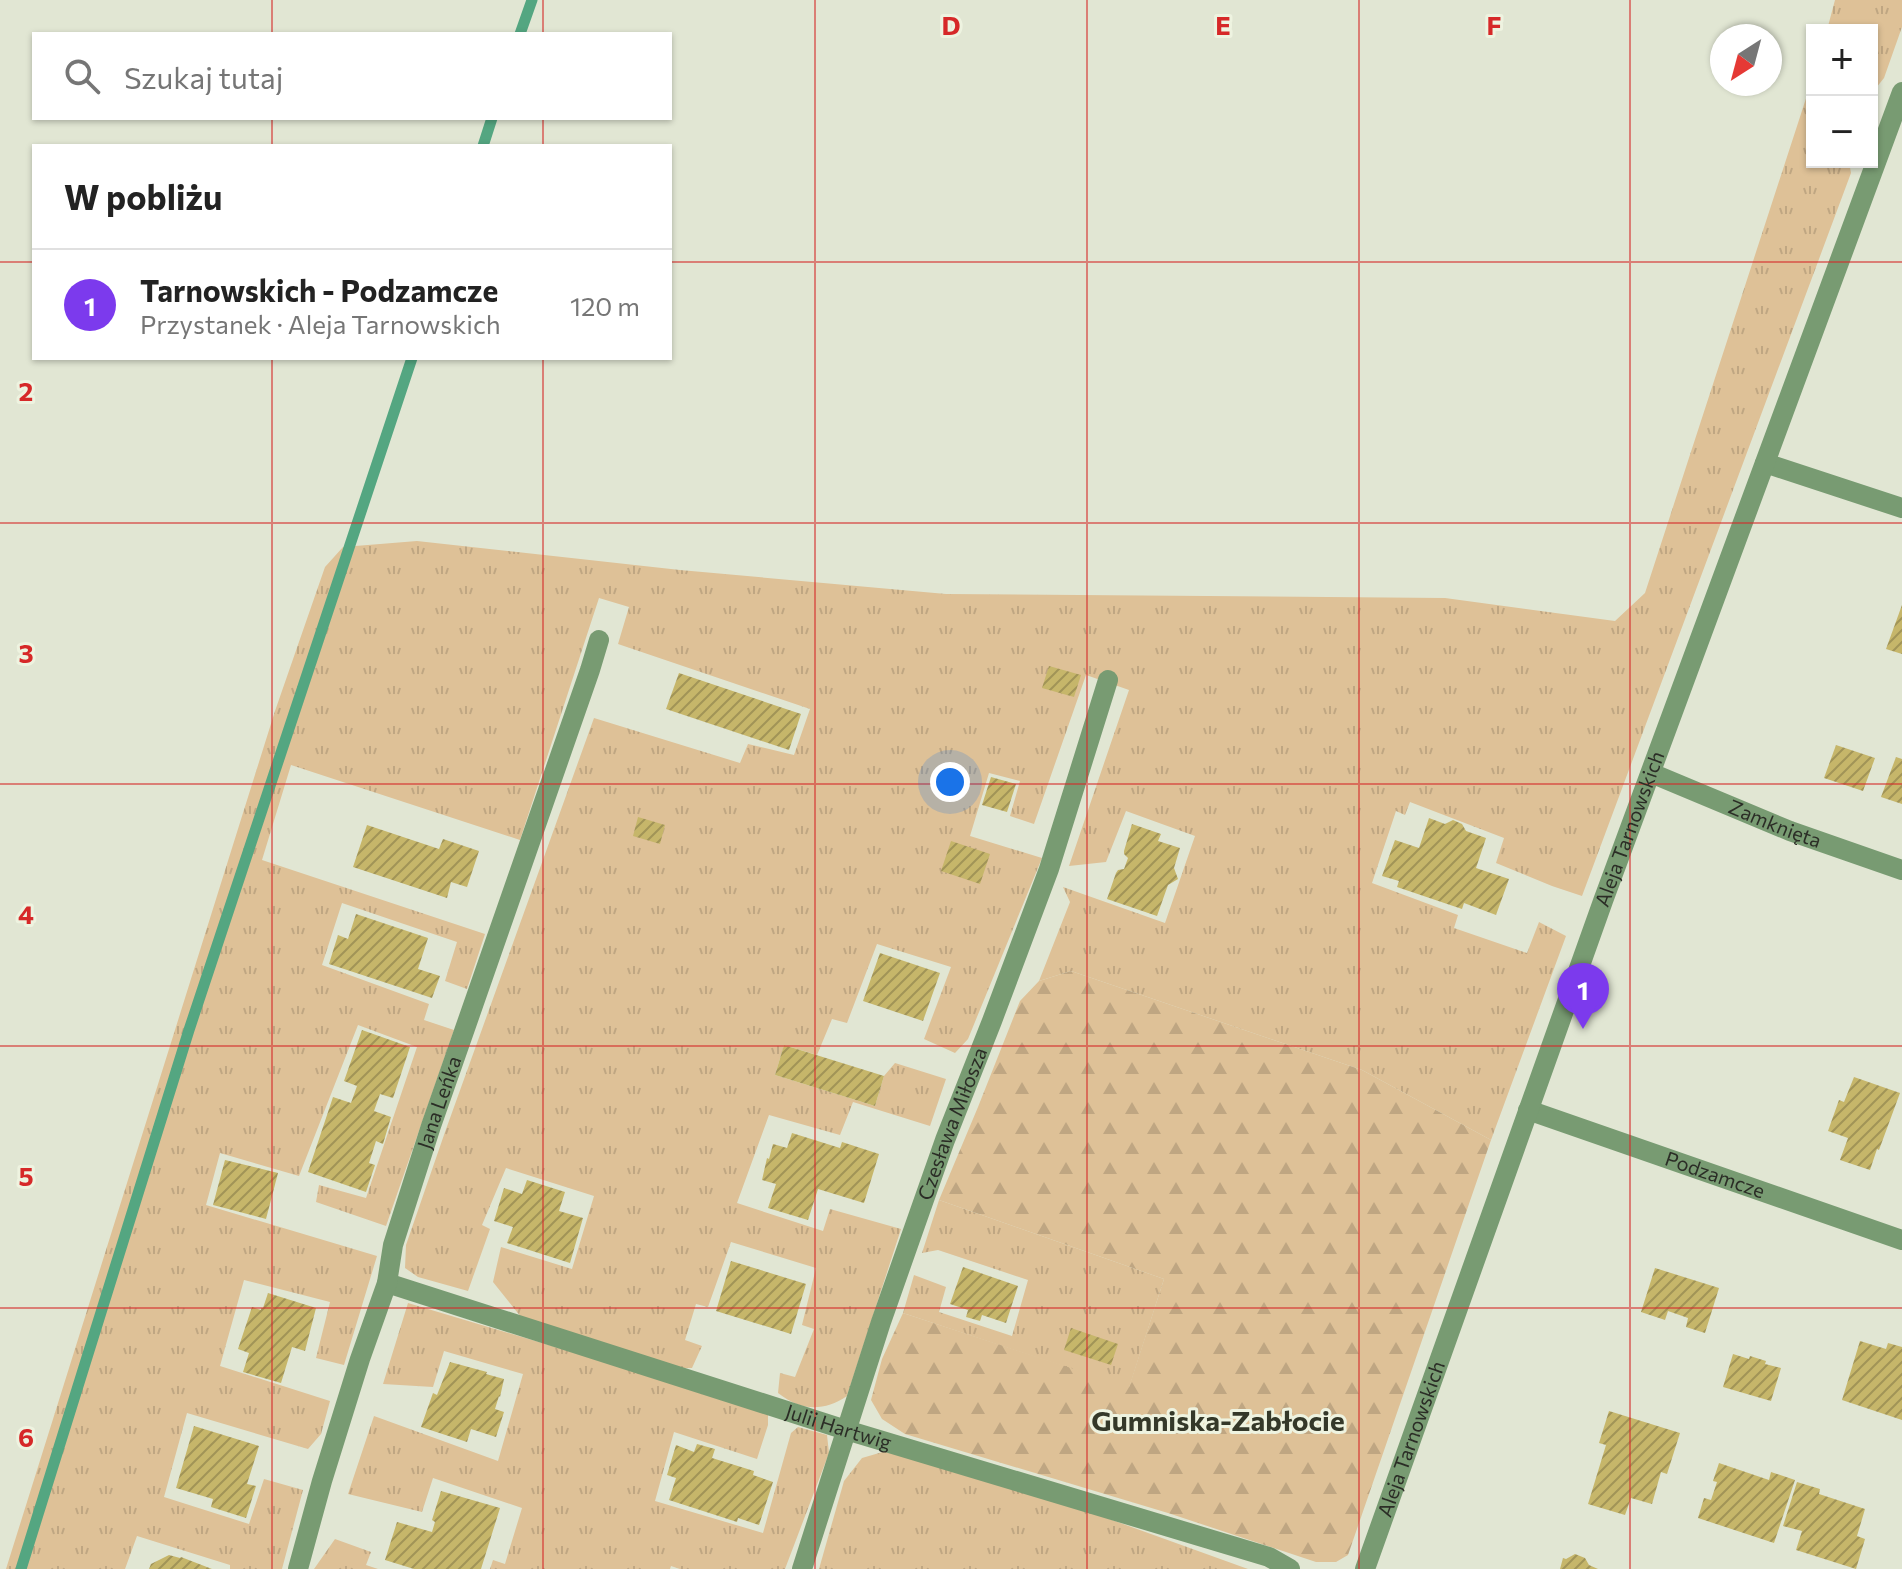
<!DOCTYPE html>
<html lang="pl">
<meta charset="utf-8">
<style>
body{margin:0;font-family:Commissioner,sans-serif;background:#f6f6f6;color:#222}
.controls{position:absolute;right:24px;top:24px;display:grid;overflow:hidden;border-radius:0px;box-shadow:0 2px 6px #0004}
.controls button{width:72px;height:72px;display:grid;place-items:center;padding:0;border:0;border-bottom:2px solid #e0e0e0;background:#fff;color:#222;font:40px sans-serif}
.compass{position:absolute;left:1710px;top:24px;width:72px;height:72px;border-radius:50%;background:#fff;box-shadow:0 2px 6px #0004;rotate:216deg}
.you{position:absolute;left:950px;top:782px;width:28px;height:28px;margin:-20px;border:6px solid #fff;border-radius:50%;background:#1a73e8;box-shadow:0 0 0 12px #1a73e833}
.badge{display:grid;place-items:center;width:52px;height:52px;border-radius:50%;background:#7c3aed;color:#fff;font-size:26px;font-weight:700}
.pin{position:absolute;translate:-50% -66px;filter:drop-shadow(0 2px 4px #0008)}
.pin::after{content:'';position:absolute;top:42px;width:28px;height:24px;background:inherit;clip-path:polygon(0 0,100% 0,50% 100%)}
.list{margin:0;padding:0;list-style:none}
h2{display:flex;justify-content:space-between;align-items:center;height:104px;margin:0;padding:0 32px;font-size:34px}
h2 small{font-size:26px;font-weight:400;color:#767676}
.list li{display:grid;grid-template-columns:52px 1fr auto;gap:24px;align-items:center;box-sizing:border-box;height:112px;padding:0 32px;border-top:2px solid #e0e0e0}
.list b{display:block;font-size:30px;white-space:nowrap}
.list p{margin:0;font-size:26px;white-space:nowrap;color:#767676}
.list em{font-size:26px;font-style:normal;color:#767676}
.icon{flex:none;width:44px;height:44px;fill:none;stroke:currentColor;stroke-width:2;stroke-linecap:round;stroke-linejoin:round}
.map{position:relative;flex:none;width:1902px;height:1569px;overflow:hidden}
.search{position:absolute;background:#fff;box-shadow:0 2px 6px #0004;left:32px;top:32px;width:640px;height:88px;display:flex;align-items:center;gap:20px;box-sizing:border-box;padding:0 28px;border-radius:0px;color:#767676;font-size:30px}
.panel{position:absolute;background:#fff;box-shadow:0 2px 6px #0004;left:32px;top:144px;width:640px;height:216px;border-radius:0px}
.map>svg:first-child{display:block}
.grass{fill:url(#grass-tufts)}
.forest{fill:url(#forest-firs)}
.lines{fill:none;stroke-linecap:round;stroke-linejoin:round}
.stream{stroke:#54a681;stroke-width:11}
.building{fill:url(#building-hatch)}
.service{stroke:#789b72;stroke-width:20}
.minor{stroke:#789b72;stroke-width:20}
.grid{fill:none;stroke:#d62828;stroke-width:2;stroke-opacity:0.55}
.labels{text-anchor:middle;stroke-width:6;stroke-linejoin:round;paint-order:stroke}
.street-label{font-size:20px;fill:#2b2d26;stroke:#eef3e0}
.district-label{font-size:28px;font-weight:bold;fill:#343829;stroke:#eef3e0}
.grid-label{font-size:26px;text-anchor:middle;font-weight:bold;fill:#d62828;stroke:#eef3e0;stroke-width:6;stroke-linejoin:round;paint-order:stroke}
</style>
<div class="map">
<svg width="1902" height="1569" viewBox="0 0 1902 1569">
<defs>
<pattern id="grass-tufts" width="24" height="20" patternUnits="userSpaceOnUse" patternTransform="scale(2)"><rect width="24" height="20" fill="#dec197"/><path d="M3 7l-1-3M5 7V3M7 7l1-3M15 17l-1-3M17 17v-4M19 17l1-3" fill="none" stroke="#bfa682"/></pattern>
<pattern id="forest-firs" width="22" height="20" patternUnits="userSpaceOnUse" patternTransform="scale(2)"><rect width="22" height="20" fill="#dec197"/><path d="M5 1l3.5 6h-7zM16 11l3.5 6h-7z" fill="#bfa682"/></pattern>
<pattern id="building-hatch" width="6" height="6" patternUnits="userSpaceOnUse" patternTransform="scale(2)"><rect width="6" height="6" fill="#c6b66a"/><path d="M-1 1l2-2M0 6l6-6M5 7l2-2" fill="none" stroke="#a19457"/></pattern>
</defs>
<rect width="100%" height="100%" fill="#e1e6d3"/>
<g class="grass">
<path d="M1835,0H1902V27L1884,78L1872,93V30H1827Z"/>
<path d="M1812,80V162H1849L1851,173L1582,896L1552,886L1496,863L1504,838L1410,802L1405,815L1396,811L1372,883L1458,915L1454,928L1527,953L1539,922L1566,936L1491,1140L1362,1070L1071,971L1039,981L1070,902L1063,887L1165,923L1195,836L1126,811L1106,862L1069,866L1129,690L1086,675L1034,824L1010,816L1020,781L989,773L970,836L1042,858L968,1039L955,1053L924,1039L951,967L877,944L847,1023L832,1019L817,1055L784,1045L775,1075L875,1106L884,1076L895,1063L946,1079L930,1126L853,1102L840,1135L769,1115L737,1203L823,1231L830,1209L901,1229L847,1396C823,1412 801,1411 778,1393L780,1373L795,1377L814,1329L802,1325L816,1268L731,1242L708,1307L696,1304L685,1340L702,1346L692,1368H674L521,1317L493,1282L501,1247L572,1269L594,1196L506,1168L482,1225L490,1229L468,1291L418,1277L405,1268L406,1245L445,1132L594,718L740,763L748,744L794,755L810,709L618,644L629,607L599,598L520,840L291,765L262,860L485,934L467,989L445,981L457,942L342,903L322,965L429,1004L424,1020L454,1030L386,1226L316,1202L319,1185L366,1198L417,1047L358,1025L299,1176L220,1153L206,1205L377,1256L344,1365L316,1358L330,1302L244,1280L220,1366L330,1401L321,1434L308,1449L187,1413L164,1497L249,1524L264,1479L303,1490L282,1569H230V1565L137,1536L125,1569H6L275,711L325,567L343,547L417,541L680,570L946,594L1445,598L1615,621L1645,593Z"/>
<path d="M939,1200L1164,1279L1129,1388L903,1313L914,1275L946,1287L939,1312L1012,1336L1028,1280L938,1250L922,1253Z"/>
<path d="M408,1303L609,1363L768,1413V1425L757,1459L674,1432L655,1501L763,1533L791,1433L798,1427L827,1435L829,1453L785,1569H680L671,1566L670,1569H490L493,1560L505,1564L522,1508L433,1478L422,1512L348,1494L374,1416L498,1461L523,1374L444,1351L433,1387L383,1384Z"/>
<path d="M886,1451L1101,1516L1248,1569H819L844,1481L862,1458Z"/>
<path d="M335,1539L371,1552L366,1565L378,1569H314Z"/>
</g>
<path class="forest" d="M1071,971L1362,1070L1491,1140L1348,1555L1336,1562H1316L1168,1513L905,1434L882,1419L871,1400L882,1359L903,1313L1129,1387L1164,1279L939,1200L978,1107L1020,1001L1039,981Z"/>
<g class="lines">
<g class="stream">
<path d="M520,34L532,0"/>
<path d="M483,146L492,118"/>
<path d="M21,1569L189,1030L412,358"/>
</g>
</g>
<g class="building">
<path d="M1902,605V654L1886,649Z"/>
<path d="M1049,666L1081,675L1074,697L1042,688Z"/>
<path d="M679,673L801,714L789,750L666,709Z"/>
<path d="M1836,745L1875,758L1863,791L1824,778Z"/>
<path d="M1896,757L1902,759V804L1881,797Z"/>
<path d="M991,777L1016,784L1007,812L982,805Z"/>
<path d="M638,817L665,825L660,844L633,836Z"/>
<path d="M1429,818L1445,824L1453,820L1462,824L1466,831L1486,838L1476,868L1509,879L1496,915L1464,903L1462,909L1397,887L1399,881L1382,876L1395,840L1419,848Z"/>
<path d="M1132,824L1161,834L1158,841L1180,848L1174,868L1178,879L1168,885L1157,916L1107,899L1116,873L1118,870L1124,869L1128,858L1124,854V851Z"/>
<path d="M367,825L439,849L443,839L479,851L467,887L451,882L447,898L353,867Z"/>
<path d="M951,841L990,854L980,884L941,871Z"/>
<path d="M356,914L428,938L418,969L440,976L432,998L329,964L338,935L348,939Z"/>
<path d="M880,953L940,973L923,1021L863,1001Z"/>
<path d="M362,1030L410,1047L393,1098L380,1094L374,1111L391,1117L383,1144L376,1141L369,1163L375,1165L366,1192L308,1172L333,1097L351,1103L357,1086L344,1081Z"/>
<path d="M784,1045L884,1076L875,1106L775,1075Z"/>
<path d="M1854,1077L1900,1093L1879,1150L1877,1149L1870,1170L1840,1160L1848,1138L1828,1131L1839,1100L1844,1102Z"/>
<path d="M792,1133L840,1148L842,1142L879,1154L864,1203L818,1189L808,1220L768,1208L776,1184L762,1180L767,1158L769,1159L773,1144L787,1148Z"/>
<path d="M225,1160L278,1173L266,1219L213,1205Z"/>
<path d="M527,1180L565,1192L559,1211L583,1218L570,1263L507,1243L513,1227L494,1221L504,1188L522,1194Z"/>
<path d="M731,1261L806,1284L791,1334L716,1311Z"/>
<path d="M963,1267L1018,1286L1006,1323L982,1315L980,1321L966,1317L968,1310L950,1304Z"/>
<path d="M1655,1268L1719,1288L1705,1333L1686,1327L1688,1318L1668,1311L1665,1320L1641,1312Z"/>
<path d="M268,1293L316,1308L305,1351L292,1347L281,1383L243,1372L249,1353L238,1349L252,1307L261,1310V1308H263Z"/>
<path d="M1071,1328L1118,1344L1111,1365L1064,1350Z"/>
<path d="M1860,1341L1886,1349L1888,1343L1902,1347V1420L1842,1400Z"/>
<path d="M1733,1354L1749,1359L1750,1356L1766,1361L1765,1364L1781,1368L1771,1401L1723,1387Z"/>
<path d="M450,1362L487,1372L486,1374L504,1379L500,1397L499,1396L495,1409L504,1412L496,1437L471,1429L467,1442L421,1427L433,1393L437,1395Z"/>
<path d="M1609,1411L1680,1433L1667,1474L1661,1472L1652,1504L1631,1498L1625,1515L1588,1504L1606,1445L1599,1443Z"/>
<path d="M194,1426L259,1446L247,1484L256,1486L246,1518L211,1507L213,1499L176,1488Z"/>
<path d="M697,1444L715,1449L712,1458L754,1471L753,1475L773,1482L759,1525L738,1518L737,1522L669,1500L676,1478L667,1475L676,1445L694,1452Z"/>
<path d="M1719,1463L1769,1480L1771,1472L1795,1480L1774,1543L1698,1518L1704,1498L1711,1500L1717,1482L1713,1481Z"/>
<path d="M1797,1482L1820,1489L1819,1494L1865,1509L1857,1536L1865,1539L1856,1569L1796,1550L1802,1531L1783,1526Z"/>
<path d="M441,1491L500,1508L481,1569H414L385,1560L397,1522L432,1532L435,1522L432,1520Z"/>
<path d="M1575,1554L1585,1558L1589,1565L1598,1569H1560L1563,1558L1566,1559Z"/>
<path d="M169,1555L180,1558L181,1557L212,1569H149L151,1564Z"/>
</g>
<g class="lines">
<path class="service" d="M1765,463L1902,508"/>
<g class="minor">
<path id="s1" d="M1651,773L1790,831L1902,870"/>
<path id="s2" d="M1528,1110L1902,1240"/>
<path id="s3" d="M387,1283L846,1430L1269,1557L1290,1569"/>
<path id="s4" d="M298,1569L322,1481L360,1359L387,1283L393,1245L431,1126L590,670L599,640"/>
<path id="s5" d="M802,1569L881,1322L945,1140L992,1021L1049,869L1108,680"/>
<path id="s6" d="M1365,1569L1603,901L1902,92"/>
</g>
</g>
<path class="grid" d="M272,0V34M543,0V34M815,0V1569M1087,0V1569M1359,0V1569M1630,0V1569M272,118V146M543,118V146M0,262H34M670,262H1902M272,358V1569M543,358V1569M0,523H1902M0,784H1902M0,1046H1902M0,1308H1902"/>
<g class="labels">
<g class="street-label">
<text dy="7" stroke="none"><textPath href="#s1" startOffset="134">Zamknięta</textPath></text>
<text dy="7" stroke="none"><textPath href="#s6" startOffset="786">Aleja Tarnowskich</textPath></text>
<text dy="7" stroke="none"><textPath href="#s4" startOffset="488">Jana Leńka</textPath></text>
<text dy="7" stroke="none"><textPath href="#s5" startOffset="470">Czesława Miłosza</textPath></text>
<text dy="7" stroke="none"><textPath href="#s2" startOffset="198">Podzamcze</textPath></text>
<text dy="7" stroke="none"><textPath href="#s3" startOffset="474">Julii Hartwig</textPath></text>
<text dy="7" stroke="none"><textPath href="#s6" startOffset="138">Aleja Tarnowskich</textPath></text>
</g>
<g class="district-label">
<text x="1218" y="1431">Gumniska-Zabłocie</text>
</g>
</g>
<g class="grid-label">
<text x="951" y="35">D</text>
<text x="1223" y="35">E</text>
<text x="1494" y="35">F</text>
<text x="26" y="401">2</text>
<text x="26" y="663">3</text>
<text x="26" y="924">4</text>
<text x="26" y="1186">5</text>
<text x="26" y="1447">6</text>
</g>
</svg>
<div class="controls">
<button>+</button>
<button>−</button>
</div>
<svg class="compass" viewBox="-18 -18 36 36"><path d="M0-13l5 13h-10z" fill="#e53935"/><path d="M0 13l5-13h-10z" fill="#767676"/></svg>
<div class="you"></div>
<div class="pin badge" style="left:1583px;top:1029px">1</div>
<div class="search"><svg class="icon" aria-label="search" viewBox="0 0 24 24"><circle cx="10" cy="10" r="6"/><path d="M15 15l6 6"/></svg>Szukaj tutaj</div>
<section class="panel">
<h2>W pobliżu<small></small></h2>
<ul class="list">
<li><span class="badge">1</span><div><b>Tarnowskich - Podzamcze</b><p>Przystanek · Aleja Tarnowskich</p></div><em>120 m</em></li>
</ul>
</section>
</div>
